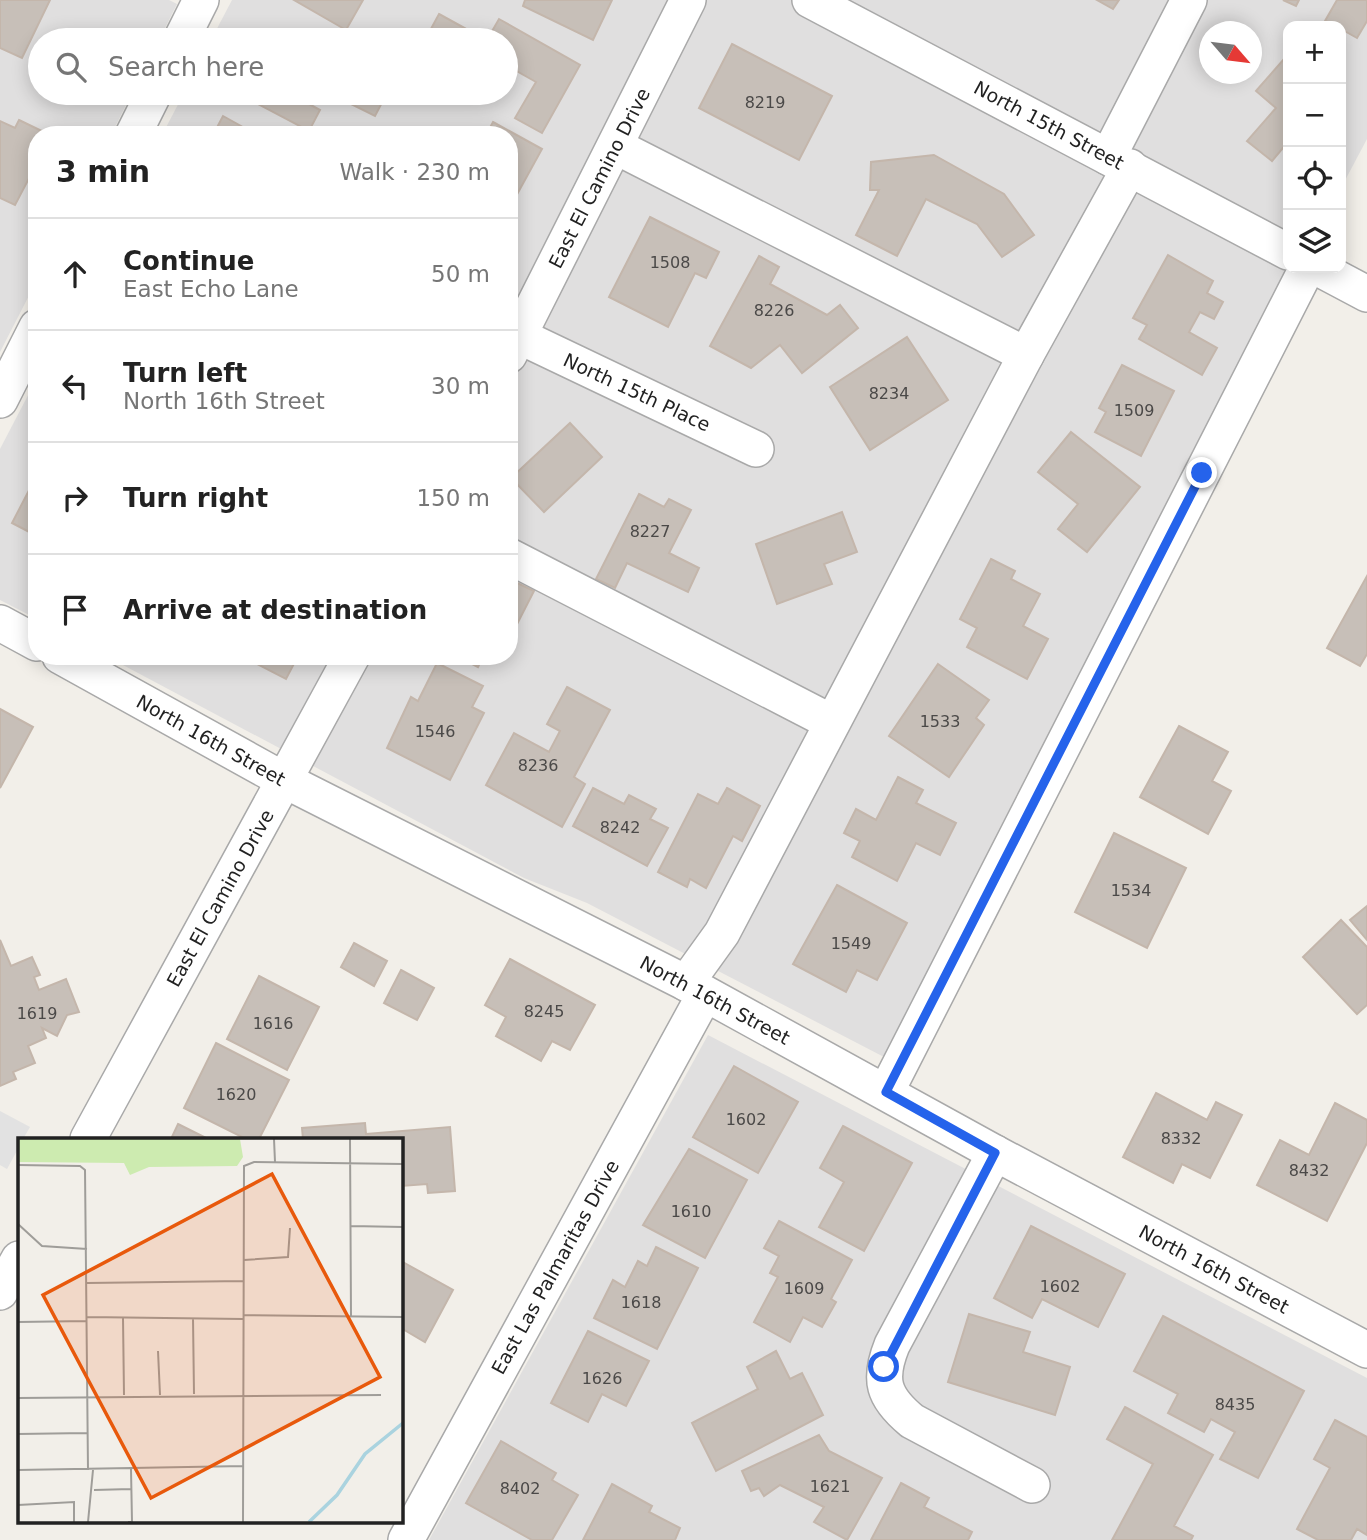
<!DOCTYPE html>
<meta charset="utf-8">
<style>
body{margin:0;font-family:"DejaVu Sans",sans-serif;background:#f6f6f6;color:#222}
.controls{position:absolute;right:21px;top:21px;display:grid;overflow:hidden;border-radius:14px;box-shadow:0 4px 18px #0003}
.controls button{width:63px;height:63px;display:grid;place-items:center;padding:0;border:0;border-bottom:2px solid #e0e0e0;background:#fff;color:#222;font:35px sans-serif}
.compass{position:absolute;left:1199px;top:21px;width:63px;height:63px;border-radius:50%;background:#fff;box-shadow:0 4px 18px #0003;rotate:118deg}
.stop{position:absolute;width:21px;height:21px;margin:-16px;border:5px solid #2563eb;border-radius:50%;background:#fff}
.stop.end{background:#2563eb;border-color:#fff;box-shadow:0 2px 7px #0008}
.list{margin:0;padding:0;list-style:none}
h2{display:flex;justify-content:space-between;align-items:center;height:91px;margin:0;padding:0 28px;font-size:30px}
h2 small{font-size:23px;font-weight:400;color:#767676}
.list li{display:grid;grid-template-columns:46px 1fr auto;gap:21px;align-items:center;box-sizing:border-box;height:112px;padding:0 28px;border-top:2px solid #e0e0e0}
.list b{display:block;font-size:26px;white-space:nowrap}
.list p{margin:0;font-size:23px;white-space:nowrap;color:#767676}
.list em{font-size:23px;font-style:normal;color:#767676}
.icon{flex:none;width:38px;height:38px;fill:none;stroke:currentColor;stroke-width:2;stroke-linecap:round;stroke-linejoin:round}
.map{position:relative;flex:none;width:1367px;height:1540px;overflow:hidden}
.search{position:absolute;background:#fff;box-shadow:0 4px 18px #0003;left:28px;top:28px;width:490px;height:77px;display:flex;align-items:center;gap:18px;box-sizing:border-box;padding:0 24px;border-radius:38px;color:#767676;font-size:26px}
.panel{position:absolute;background:#fff;box-shadow:0 4px 18px #0003;left:28px;top:126px;width:490px;height:539px;border-radius:28px}
.map>svg:first-child{display:block}
.residential{fill:#e0dfdf;fill-rule:evenodd}
.parking{fill:#e2e2e2}
.building{fill:#c7bfb8;stroke:#c4b6ab;stroke-width:2}
.lines{fill:none;stroke-linecap:round;stroke-linejoin:round}
.minor-casing{stroke:#a9a9a9;stroke-width:38}
.minor{stroke:#fff;stroke-width:35}
.route{stroke:#2563eb;stroke-width:9}
.labels{text-anchor:middle;stroke-width:5;stroke-linejoin:round;paint-order:stroke}
.number-label{font-size:16px;fill:#4b4948}
.street-label{font-size:19px;fill:#222;stroke:#fff}
.inset-river{fill:none;stroke:#aad3df;stroke-width:3.5}
.inset-road{fill:none;stroke:#9f9d99;stroke-width:2}
.view{fill:#e8590c;fill-opacity:0.15;stroke:#e8590c;stroke-width:3.5}
.inset-edge{fill:none;stroke:#222;stroke-width:3.5}
</style>
<div class="map">
<svg width="1367" height="1540" viewBox="0 0 1367 1540">
<rect width="100%" height="100%" fill="#f2efe9"/>
<g class="residential">
<path d="M0,0H169L177,4L159,40H40V93H132L111,135H37V280L0,352Z"/>
<path d="M232,0H1367V139L1341,188V26H1288V268H1298L884,1057L587,903L524,878L106,656H509V135H162L184,93H506V40H211ZM1210,32H1252V74H1210Z"/>
<path d="M37,378V619L0,600V449Z"/>
<path d="M708,1035L1367,1378V1540H429Z"/>
</g>
<path class="parking" d="M0,1111L30,1127L23,1139H19V1147L7,1169L0,1165Z"/>
<g class="building">
<path d="M0,0H50L22,58L0,48Z"/>
<path d="M294,0H363L346,30Z"/>
<path d="M525,0H612L593,40L523,6Z"/>
<path d="M1097,0H1119L1113,9Z"/>
<path d="M1283,0H1299L1296,6Z"/>
<path d="M1337,0H1367V21L1357,38L1341,29V26L1325,21Z"/>
<path d="M439,14L479,36L477,40L426,38Z"/>
<path d="M499,19L580,65L542,133L515,118L536,82L506,65V40H487Z"/>
<path d="M732,44L832,96L799,160L699,108Z"/>
<path d="M1284,59L1288,63V142L1272,161L1247,141L1276,108L1256,91Z"/>
<path d="M237,93H301L298,98L320,110L309,131Z"/>
<path d="M329,93H387L375,116Z"/>
<path d="M223,116L257,135H213Z"/>
<path d="M19,120L50,135H37V163L15,205L0,198V121L15,128Z"/>
<path d="M493,122L542,149L509,209V135H486Z"/>
<path d="M934,155L1004,194L1034,235L1002,257L977,224L926,199L897,256L856,235L879,190H870L871,162Z"/>
<path d="M650,217L719,252L706,278L695,273L668,327L609,297Z"/>
<path d="M1168,255L1213,281L1207,293L1223,302L1214,319L1200,312L1189,332L1217,348L1202,375L1139,339L1147,325L1133,318Z"/>
<path d="M759,256L779,267L770,284L827,315L840,305L858,328L802,373L780,345L751,368L710,346Z"/>
<path d="M907,337L948,400L870,450L830,387Z"/>
<path d="M1122,365L1174,391L1141,456L1095,432L1106,412L1099,408Z"/>
<path d="M570,423L602,457L544,512L511,478Z"/>
<path d="M1071,432L1140,487L1087,552L1058,529L1078,504L1038,472Z"/>
<path d="M37,475V536L12,523Z"/>
<path d="M639,494L664,507L669,499L691,510L669,553L699,568L688,592L627,563L615,588L596,579Z"/>
<path d="M842,512L857,552L824,564L832,584L777,604L756,544Z"/>
<path d="M991,559L1015,571L1011,579L1040,594L1023,626L1048,639L1027,679L967,647L977,628L960,619Z"/>
<path d="M1367,576V654L1360,666L1327,648Z"/>
<path d="M509,579L534,591L511,636L509,635Z"/>
<path d="M242,656H298L286,679Z"/>
<path d="M457,656H483L478,667Z"/>
<path d="M437,663L483,686L472,707L484,713L450,780L387,748L411,697L418,701Z"/>
<path d="M938,664L989,700L976,718L984,725L949,777L889,736Z"/>
<path d="M567,687L610,710L574,777L585,784L562,827L486,785L514,733L549,752L560,731L547,724Z"/>
<path d="M0,709L33,727L0,788Z"/>
<path d="M1179,726L1228,752L1212,781L1231,791L1208,834L1140,797Z"/>
<path d="M898,777L923,790L916,803L956,823L940,855L916,843L897,881L852,857L860,841L844,833L856,809L876,820Z"/>
<path d="M593,788L624,804L629,795L656,809L650,819L668,828L647,866L573,826Z"/>
<path d="M727,788L760,806L742,841L733,836L706,888L690,879L687,887L658,872L698,794L718,804Z"/>
<path d="M1114,833L1186,868L1147,948L1075,912Z"/>
<path d="M837,885L907,923L877,980L857,970L846,992L793,964Z"/>
<path d="M1367,906V940L1350,920Z"/>
<path d="M1341,920L1367,947V1005L1357,1014L1303,957Z"/>
<path d="M0,940L11,966L32,957L40,975L34,977L39,990L66,979L79,1012L67,1015L57,1036L42,1028L46,1038L28,1046L35,1063L13,1072L16,1079L0,1086Z"/>
<path d="M354,943L387,961L374,986L341,967Z"/>
<path d="M510,959L595,1005L570,1050L552,1041L541,1061L496,1036L506,1017L485,1005Z"/>
<path d="M401,970L434,988L417,1020L384,1003Z"/>
<path d="M259,976L319,1007L287,1070L227,1039Z"/>
<path d="M216,1043L289,1080L259,1139H246L184,1108Z"/>
<path d="M734,1066L798,1102L758,1173L693,1137Z"/>
<path d="M1156,1093L1207,1120L1216,1102L1242,1115L1210,1178L1182,1164L1173,1183L1123,1157Z"/>
<path d="M1335,1103L1367,1120V1143L1327,1221L1257,1185L1280,1140L1309,1155Z"/>
<path d="M365,1123L366,1134L450,1127L455,1191L428,1193L427,1184L401,1186V1139H303L302,1128Z"/>
<path d="M178,1124L208,1139H171Z"/>
<path d="M843,1126L912,1163L864,1251L819,1227L844,1182L820,1168Z"/>
<path d="M689,1149L747,1180L705,1258L643,1225Z"/>
<path d="M779,1221L852,1260L831,1299L836,1302L822,1327L803,1317L790,1342L754,1322L778,1277L770,1273L779,1256L764,1248Z"/>
<path d="M1031,1226L1125,1274L1098,1327L1042,1299L1032,1318L994,1298Z"/>
<path d="M656,1247L698,1268L657,1349L594,1318L613,1280L625,1287L638,1261L647,1266Z"/>
<path d="M401,1261L453,1290L425,1342L401,1328Z"/>
<path d="M969,1314L1030,1332L1023,1352L1070,1367L1055,1415L948,1382Z"/>
<path d="M1163,1316L1304,1391L1258,1478L1220,1459L1235,1432L1211,1419L1204,1432L1168,1413L1178,1394L1134,1371Z"/>
<path d="M588,1331L649,1361L626,1406L602,1394L588,1422L551,1403Z"/>
<path d="M776,1351L790,1379L802,1373L823,1415L716,1471L692,1423L758,1389L747,1367Z"/>
<path d="M1125,1407L1213,1455L1174,1526L1193,1536L1191,1540H1112L1153,1464L1107,1439Z"/>
<path d="M1335,1420L1367,1437V1535L1357,1529L1351,1540H1318L1297,1529L1330,1468L1314,1459Z"/>
<path d="M819,1435L829,1451L882,1478L847,1540L814,1522L824,1507L780,1485L764,1496L759,1488L751,1491L742,1471Z"/>
<path d="M501,1441L556,1473L552,1480L578,1495L552,1540H532L466,1503Z"/>
<path d="M901,1483L929,1498L924,1507L972,1532L968,1540H871Z"/>
<path d="M612,1484L652,1506L649,1512L680,1528L675,1540H583Z"/>
</g>
<g class="lines">
<defs>
<g id="minor">
<path d="M810,0L1288,252"/>
<path d="M181,40L201,0"/>
<path d="M133,135L154,93"/>
<path d="M615,146L1026,355"/>
<path d="M1108,157L1189,0"/>
<path d="M1318,268L1367,294"/>
<path d="M519,336L756,449"/>
<path d="M509,355L688,0"/>
<path d="M0,400L37,327"/>
<path d="M509,556L831,722"/>
<path d="M0,623L37,643"/>
<path d="M60,656L284,780L686,983L995,1153L1367,1350"/>
<path d="M686,983L722,933L1026,355L1130,167"/>
<path d="M886,1092L1307,268"/>
<path d="M88,1139L352,656"/>
<path d="M995,1153L892,1345C878,1380 883,1397 912,1421L1032,1485"/>
<path d="M0,1292L19,1259"/>
<path d="M406,1540L705,994"/>
</g>
</defs>
<use href="#minor" class="minor-casing"/>
<use href="#minor" class="minor"/>
</g>
<g class="lines">
<path class="route" d="M884,1367L995,1153L886,1092L1202,473"/>
</g>
<g class="labels">
<g class="number-label">
<text x="765" y="108">8219</text>
<text x="670" y="268">1508</text>
<text x="774" y="316">8226</text>
<text x="889" y="399">8234</text>
<text x="1134" y="416">1509</text>
<text x="650" y="537">8227</text>
<text x="940" y="727">1533</text>
<text x="435" y="737">1546</text>
<text x="538" y="771">8236</text>
<text x="620" y="833">8242</text>
<text x="1131" y="896">1534</text>
<text x="851" y="949">1549</text>
<text x="544" y="1017">8245</text>
<text x="37" y="1019">1619</text>
<text x="273" y="1029">1616</text>
<text x="236" y="1100">1620</text>
<text x="746" y="1125">1602</text>
<text x="1181" y="1144">8332</text>
<text x="1309" y="1176">8432</text>
<text x="691" y="1217">1610</text>
<text x="1060" y="1292">1602</text>
<text x="804" y="1294">1609</text>
<text x="641" y="1308">1618</text>
<text x="602" y="1384">1626</text>
<text x="1235" y="1410">8435</text>
<text x="830" y="1492">1621</text>
<text x="520" y="1494">8402</text>
</g>
<g class="street-label">
<text transform="translate(1049 125) rotate(28)" y="7">North 15th Street</text>
<text transform="translate(599 178) rotate(-63)" y="7">East El Camino Drive</text>
<text transform="translate(637 392) rotate(25)" y="7">North 15th Place</text>
<text transform="translate(211 740) rotate(29)" y="7">North 16th Street</text>
<text transform="translate(220 898) rotate(-61)" y="7">East El Camino Drive</text>
<text transform="translate(715 1000) rotate(28)" y="7">North 16th Street</text>
<text transform="translate(555 1267) rotate(-61)" y="7">East Las Palmaritas Drive</text>
<text transform="translate(1214 1269) rotate(28)" y="7">North 16th Street</text>
</g>
</g>
<g transform="translate(18 1138)">
<rect width="385" height="385" fill="#f2efe9"/>
<path d="M0,1H222L225,19L219,28L131,29L112,37L106,25L0,24Z" fill="#cdebb0"/>
<path class="inset-river" d="M291,384L319,357L347,316L385,285"/>
<path class="inset-road" d="M256,1L257,24M332,1L333,178M0,27L62,28L67,32L70,332M0,86L24,108L69,111M333,88L385,89M226,122L270,119L272,90M69,145L226,143M225,177L385,179M69,179L225,181M105,180L106,257M175,180L176,256M0,184L69,183M140,213L142,257M0,260L363,257M0,296L69,295M0,332L226,328M76,352L113,351M0,367L56,364V384M70,384L75,332M110,384H114L113,331M225,384L226,28L236,24L385,26"/>
<path class="view" d="M254,36L362,239L133,360L25,157Z"/>
<rect width="385" height="385" class="inset-edge"/>
</g>
</svg>
<div class="controls">
<button>+</button>
<button>−</button>
<button><svg class="icon" aria-label="locate" viewBox="0 0 24 24"><circle cx="12" cy="12" r="6"/><path d="M12 2v4M12 18v4M2 12h4M18 12h4"/></svg></button>
<button><svg class="icon" aria-label="layers" viewBox="0 0 24 24"><path d="M12 4l9 5-9 5-9-5zM3 14l9 5 9-5"/></svg></button>
</div>
<svg class="compass" viewBox="-18 -18 36 36"><path d="M0-13l5 13h-10z" fill="#e53935"/><path d="M0 13l5-13h-10z" fill="#767676"/></svg>
<div class="stop" style="left:884px;top:1367px"></div>
<div class="stop end" style="left:1202px;top:473px"></div>
<div class="search"><svg class="icon" aria-label="search" viewBox="0 0 24 24"><circle cx="10" cy="10" r="6"/><path d="M15 15l6 6"/></svg>Search here</div>
<section class="panel">
<h2>3 min<small>Walk · 230 m</small></h2>
<ul class="list">
<li><svg class="icon" aria-label="ahead" viewBox="0 0 24 24"><path d="M12 20V5M6 11l6-6 6 6"/></svg><div><b>Continue</b><p>East Echo Lane</p></div><em>50 m</em></li>
<li><svg class="icon" aria-label="left" viewBox="0 0 24 24"><path d="M17 20v-9H6M10 6l-5 5 5 5"/></svg><div><b>Turn left</b><p>North 16th Street</p></div><em>30 m</em></li>
<li><svg class="icon" aria-label="right" viewBox="0 0 24 24"><path d="M7 20v-9h11M14 6l5 5-5 5"/></svg><div><b>Turn right</b></div><em>150 m</em></li>
<li><svg class="icon" aria-label="arrive" viewBox="0 0 24 24"><path d="M6 21V4h12l-3 4 3 4H6"/></svg><div><b>Arrive at destination</b></div></li>
</ul>
</section>
</div>
